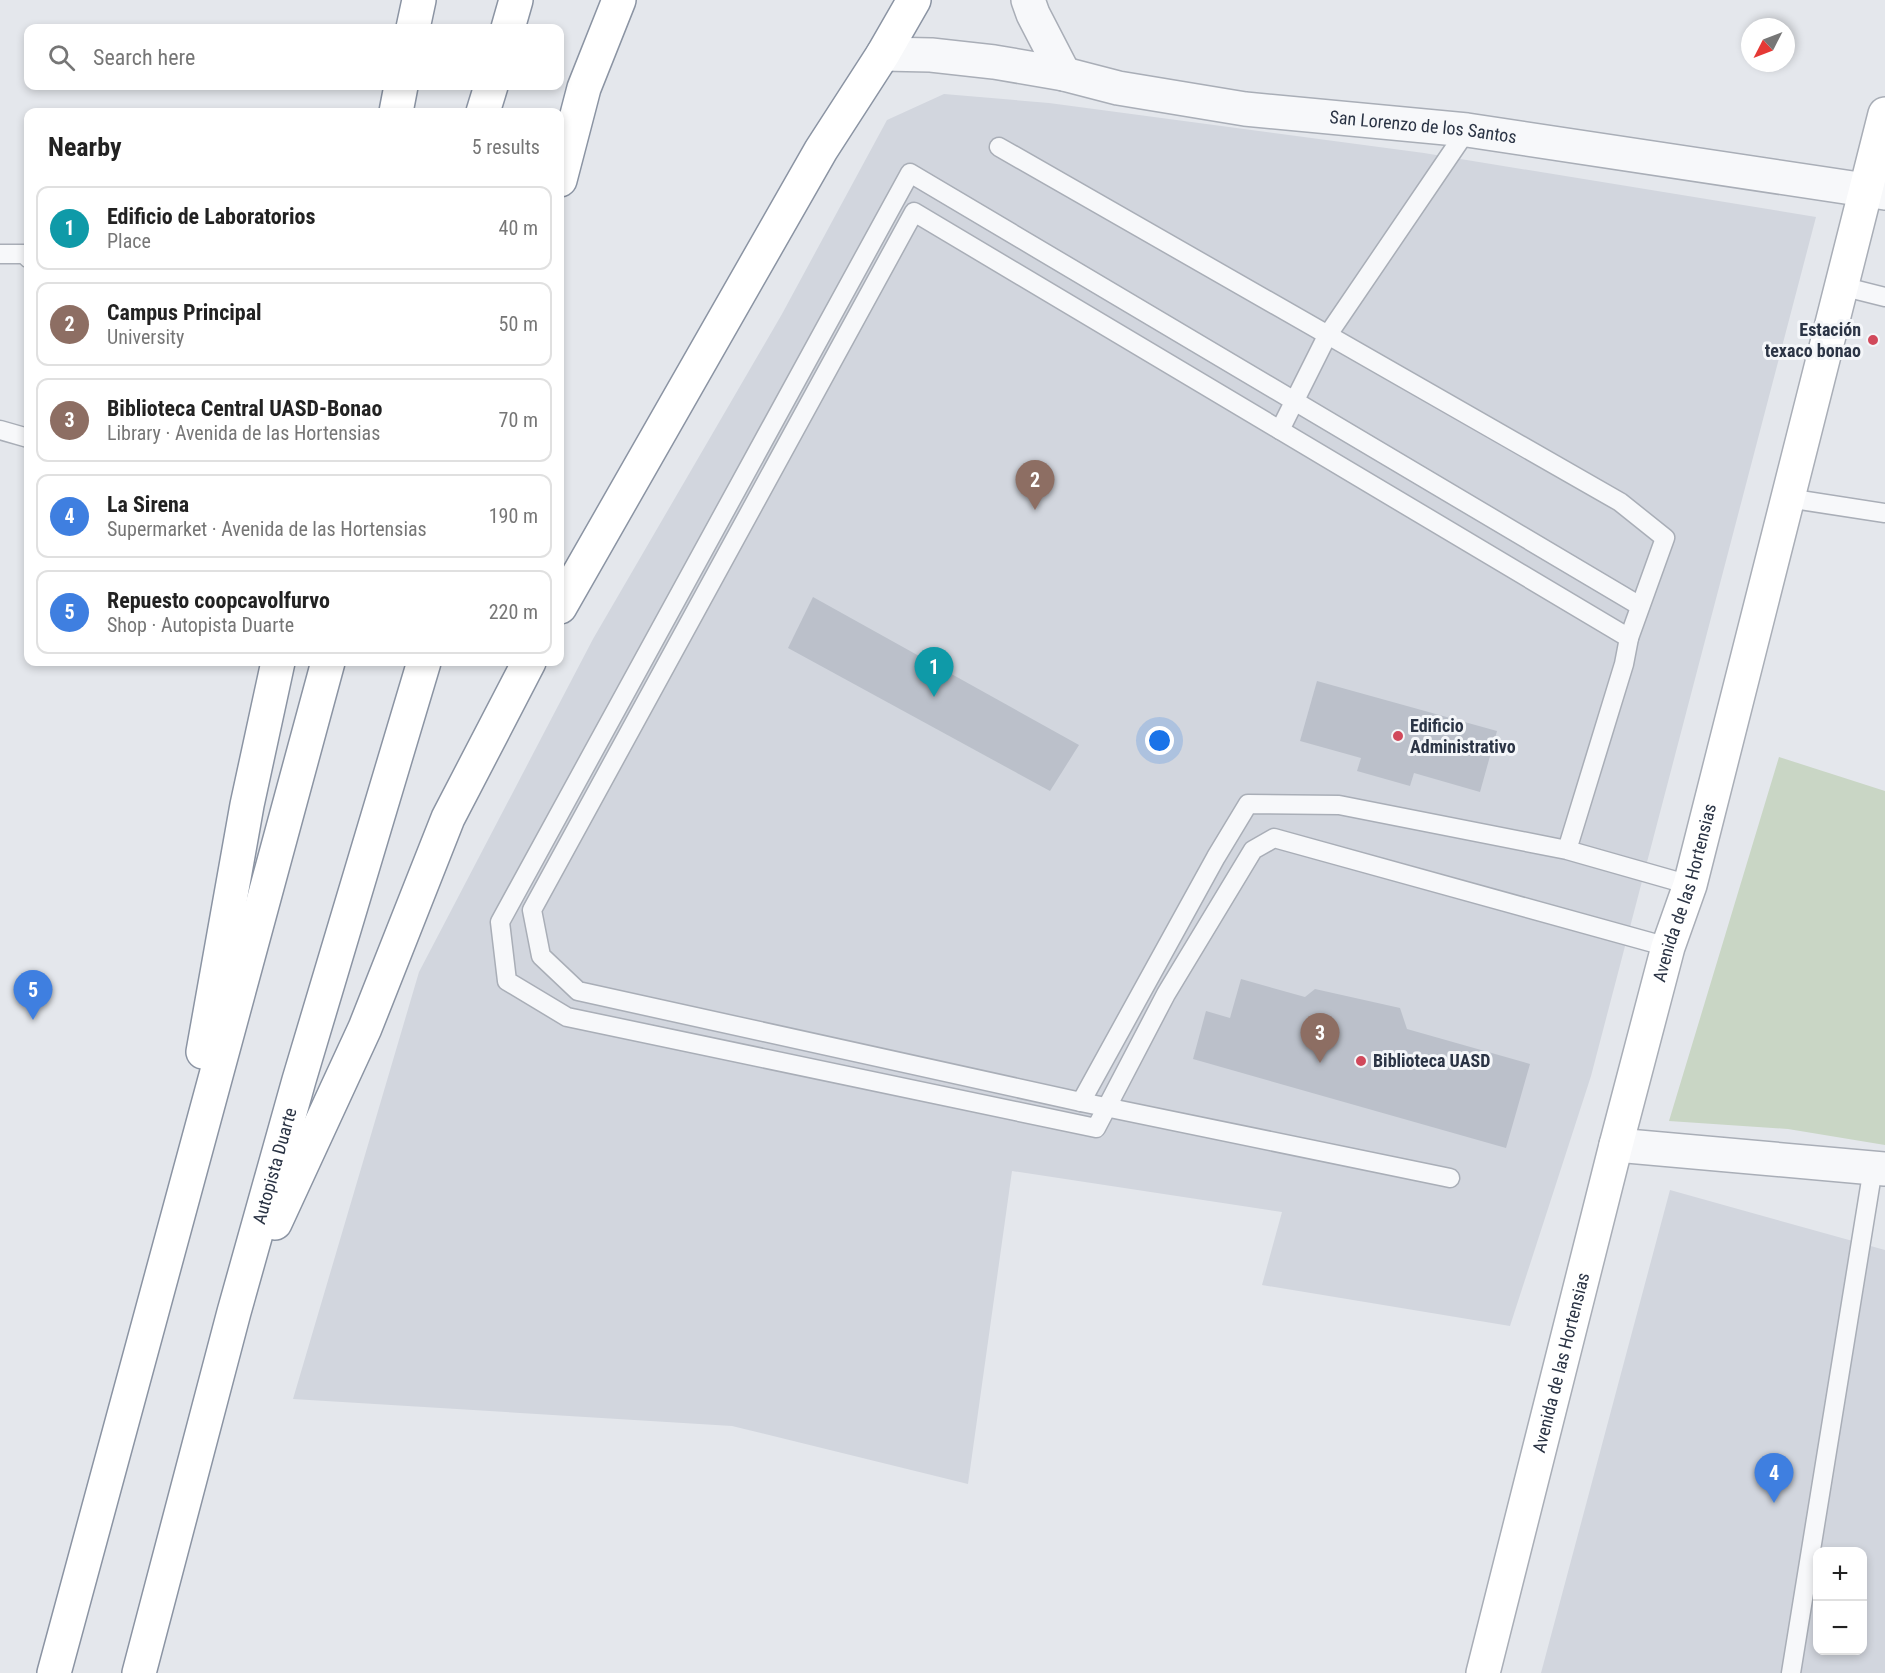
<!DOCTYPE html>
<meta charset="utf-8">
<style>
body{margin:0;font-family:"Roboto Condensed",sans-serif;background:#f6f6f6;color:#222}
.controls{position:absolute;right:18px;bottom:18px;display:grid;overflow:hidden;border-radius:12px;box-shadow:0 3px 9px #0003}
.controls button{width:54px;height:54px;display:grid;place-items:center;padding:0;border:0;border-bottom:2px solid #e0e0e0;background:#fff;color:#222;font:30px sans-serif}
.compass{position:absolute;left:1741px;top:18px;width:54px;height:54px;border-radius:50%;background:#fff;box-shadow:0 3px 9px #0003;rotate:228deg}
.you{position:absolute;left:1160px;top:741px;width:21px;height:21px;margin:-15px;border:4px solid #fff;border-radius:50%;background:#1a73e8;box-shadow:0 0 0 9px #1a73e833}
.badge{display:grid;place-items:center;width:39px;height:39px;border-radius:50%;background:#0b8043;color:#fff;font-size:20px;font-weight:700}
.pin{position:absolute;translate:-50% -50px;filter:drop-shadow(0 2px 3px #0008)}
.pin::after{content:'';position:absolute;top:32px;width:21px;height:18px;background:inherit;clip-path:polygon(0 0,100% 0,50% 100%)}
.list{margin:0;padding:0;list-style:none}
h2{display:flex;justify-content:space-between;align-items:center;height:78px;margin:0;padding:0 24px;font-size:26px}
h2 small{font-size:20px;font-weight:400;color:#767676}
.list li{display:grid;grid-template-columns:39px 1fr auto;gap:18px;align-items:center;box-sizing:border-box;height:84px;margin:0 12px 12px;padding:0 12px;border:2px solid #e0e0e0;border-radius:12px}
.list b{display:block;font-size:22px;white-space:nowrap}
.list p{margin:0;font-size:20px;white-space:nowrap;color:#767676}
.list em{font-size:20px;font-style:normal;color:#767676}
.icon{flex:none;width:33px;height:33px;fill:none;stroke:currentColor;stroke-width:2;stroke-linecap:round;stroke-linejoin:round}
.map{position:relative;flex:none;width:1885px;height:1673px;overflow:hidden}
.search{position:absolute;background:#fff;box-shadow:0 3px 9px #0003;left:24px;top:24px;width:540px;height:66px;display:flex;align-items:center;gap:15px;box-sizing:border-box;padding:0 21px;border-radius:12px;color:#767676;font-size:22px}
.panel{position:absolute;background:#fff;box-shadow:0 3px 9px #0003;left:24px;top:108px;width:540px;height:558px;border-radius:12px}
.map>svg:first-child{display:block}
.built{fill:#d2d6de;fill-rule:evenodd}
.green{fill:#c9d6c5}
.building{fill:#bbc0ca}
.lines{fill:none;stroke-linecap:round;stroke-linejoin:round}
.lane-casing{stroke:#a9aeb7;stroke-width:21}
.street-casing{stroke:#a9aeb7;stroke-width:36}
.secondary-casing{stroke:#a9aeb7;stroke-width:36}
.highway-casing{stroke:#8b94a3;stroke-width:36}
.lane{stroke:#f7f8fa;stroke-width:18}
.street{stroke:#f7f8fa;stroke-width:33}
.secondary{stroke:#fff;stroke-width:33}
.highway{stroke:#fff;stroke-width:33}
.poi-dot{fill:#d1495b;stroke:#f4f6f9;stroke-width:2}
.labels{text-anchor:middle;stroke-width:6;stroke-linejoin:round;paint-order:stroke}
.street-label{font-size:18px;fill:#2b3445;stroke:#f4f6f9}
.poi-label{font-size:18px;font-weight:bold;fill:#2b3445;stroke:#f4f6f9;text-anchor:start}
</style>
<div class="map">
<svg width="1885" height="1673" viewBox="0 0 1885 1673">
<rect width="100%" height="100%" fill="#e4e7ec"/>
<g class="built">
<path d="M944,94L1049,103L1424,153L1816,217L1591,1076L1510,1326L1262,1285L1282,1212L1012,1171L968,1484L732,1426L293,1399L419,972L593,639L782,314L887,120Z"/>
<path d="M1670,1190L1885,1250V1673H1541ZM1818,1552H1862V1650H1818Z"/>
</g>
<path class="green" d="M1779,757L1885,791V1145L1788,1129L1669,1121Z"/>
<g class="building">
<path d="M813,597L1079,745L1050,791L788,648Z"/>
<path d="M1317,681L1497,731L1480,792L1414,773L1410,786L1357,771L1361,758L1300,741Z"/>
<path d="M1241,979L1305,997L1315,989L1400,1008L1407,1029L1530,1064L1506,1148L1193,1059L1206,1011L1230,1018Z"/>
</g>
<g class="lines">
<defs>
<g id="lane">
<path d="M999,147L1620,502L1665,538L1629,638"/>
<path d="M0,254H25L28,258"/>
<path d="M1841,286L1885,297"/>
<path d="M0,430L28,438"/>
<path d="M1280,430L1327,336L1467,130"/>
<path d="M1787,498L1885,513"/>
<path d="M1640,606L910,173L500,922L507,981L567,1017L1096,1128L1166,994L1253,850L1274,838L1668,947"/>
<path d="M1567,850L1624,664L1629,638L914,212L532,910L541,956L578,991L1081,1102L1216,857L1248,804L1339,805L1567,850L1690,885"/>
<path d="M1081,1102L1450,1178"/>
<path d="M1791,1673L1873,1168"/>
</g>
<g id="street">
<path d="M1028,0L1033,14L1064,74"/>
<path id="s1" d="M883,54L931,55L994,62L1064,74L1118,88L1245,109L1467,130L1885,193"/>
<path d="M1616,1145L1885,1169"/>
</g>
<g id="secondary">
<path id="s2" d="M1483,1673L1616,1145L1668,947L1690,885L1885,114"/>
</g>
<g id="highway">
<path d="M413,28L419,0"/>
<path d="M508,28L516,0"/>
<path d="M396,112L401,86"/>
<path d="M483,112L491,86"/>
<path d="M560,180L584,88L619,0"/>
<path d="M560,607L821,150L883,54L914,0"/>
<path d="M203,1052L247,805L278,662"/>
<path d="M275,1223L365,1028L448,818L529,662"/>
<path d="M54,1673L328,662"/>
<path id="s3" d="M139,1673L234,1312L299,1080L424,662"/>
</g>
</defs>
<use href="#lane" class="lane-casing"/>
<use href="#street" class="street-casing"/>
<use href="#secondary" class="secondary-casing"/>
<use href="#highway" class="highway-casing"/>
<use href="#lane" class="lane"/>
<use href="#street" class="street"/>
<use href="#secondary" class="secondary"/>
<use href="#highway" class="highway"/>
</g>
<g class="poi-dot">
<circle cx="1873" cy="340" r="6"/>
<circle cx="1398" cy="736" r="6"/>
<circle cx="1361" cy="1061" r="6"/>
</g>
<g class="labels">
<g class="street-label">
<text dy="6" stroke="none"><textPath href="#s1" startOffset="546">San Lorenzo de los Santos</textPath></text>
<text dy="6" stroke="none"><textPath href="#s2" startOffset="806">Avenida de las Hortensias</textPath></text>
<text dy="6" stroke="none"><textPath href="#s3" startOffset="525">Autopista Duarte</textPath></text>
<text dy="6" stroke="none"><textPath href="#s2" startOffset="320">Avenida de las Hortensias</textPath></text>
</g>
<g class="poi-label">
<text x="1861" y="336" text-anchor="end">Estación<tspan x="1861" dy="21">texaco bonao</tspan></text>
<text x="1410" y="732">Edificio<tspan x="1410" dy="21">Administrativo</tspan></text>
<text x="1373" y="1067">Biblioteca UASD</text>
</g>
</g>
</svg>
<div class="controls">
<button>+</button>
<button>−</button>
</div>
<svg class="compass" viewBox="-18 -18 36 36"><path d="M0-13l5 13h-10z" fill="#e53935"/><path d="M0 13l5-13h-10z" fill="#767676"/></svg>
<div class="you"></div>
<div class="pin badge" style="left:934px;top:697px;background:#0f9aa8">1</div>
<div class="pin badge" style="left:1035px;top:510px;background:#8d6e63">2</div>
<div class="pin badge" style="left:1320px;top:1063px;background:#8d6e63">3</div>
<div class="pin badge" style="left:1774px;top:1503px;background:#3f7fe0">4</div>
<div class="pin badge" style="left:33px;top:1020px;background:#3f7fe0">5</div>
<div class="search"><svg class="icon" aria-label="search" viewBox="0 0 24 24"><circle cx="10" cy="10" r="6"/><path d="M15 15l6 6"/></svg>Search here</div>
<section class="panel">
<h2>Nearby<small>5 results</small></h2>
<ul class="list">
<li><span class="badge" style="background:#0f9aa8">1</span><div><b>Edificio de Laboratorios</b><p>Place</p></div><em>40 m</em></li>
<li><span class="badge" style="background:#8d6e63">2</span><div><b>Campus Principal</b><p>University</p></div><em>50 m</em></li>
<li><span class="badge" style="background:#8d6e63">3</span><div><b>Biblioteca Central UASD-Bonao</b><p>Library · Avenida de las Hortensias</p></div><em>70 m</em></li>
<li><span class="badge" style="background:#3f7fe0">4</span><div><b>La Sirena</b><p>Supermarket · Avenida de las Hortensias</p></div><em>190 m</em></li>
<li><span class="badge" style="background:#3f7fe0">5</span><div><b>Repuesto coopcavolfurvo</b><p>Shop · Autopista Duarte</p></div><em>220 m</em></li>
</ul>
</section>
</div>
